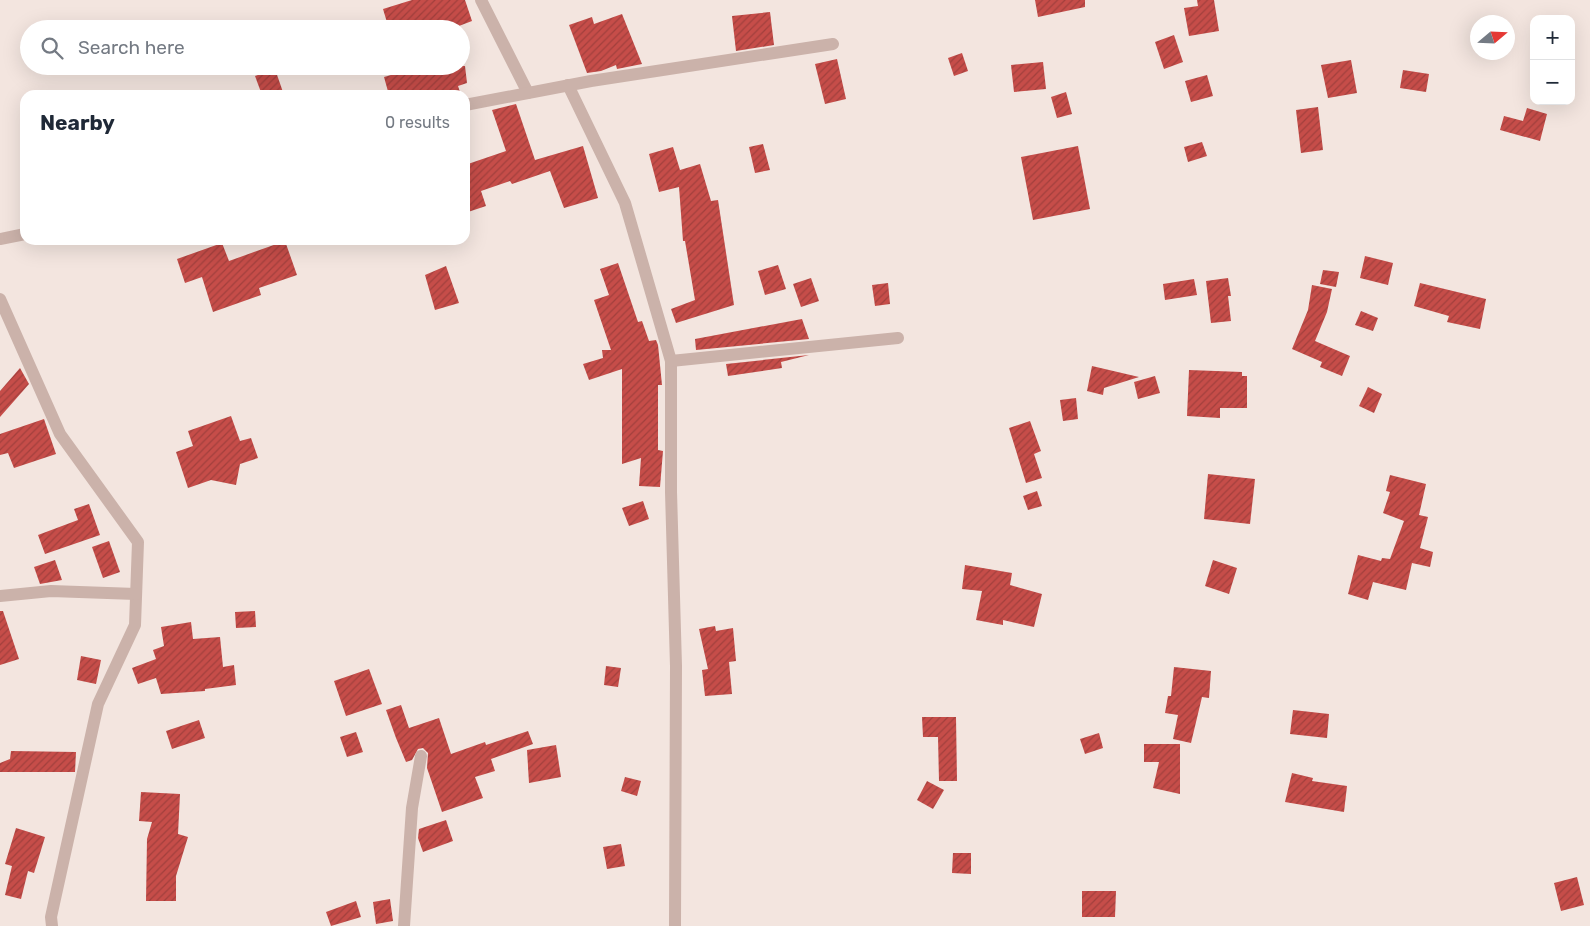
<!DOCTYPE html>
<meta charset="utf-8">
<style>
body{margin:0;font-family:Rubik,sans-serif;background:#f6f6f7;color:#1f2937}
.controls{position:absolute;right:15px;top:15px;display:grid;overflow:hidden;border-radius:10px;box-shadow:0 5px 20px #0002}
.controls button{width:45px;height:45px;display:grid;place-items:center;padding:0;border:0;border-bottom:1px solid #e0e1e3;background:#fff;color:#1f2937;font:25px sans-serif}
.compass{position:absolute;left:1470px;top:15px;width:45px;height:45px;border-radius:50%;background:#fff;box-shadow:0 5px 20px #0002;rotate:71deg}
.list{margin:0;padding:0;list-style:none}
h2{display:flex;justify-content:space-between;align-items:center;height:65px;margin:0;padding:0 20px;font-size:21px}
h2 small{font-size:16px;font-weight:400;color:#747a83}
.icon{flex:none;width:28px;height:28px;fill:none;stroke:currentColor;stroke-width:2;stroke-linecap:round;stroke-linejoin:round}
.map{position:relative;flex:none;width:1590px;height:926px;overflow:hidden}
.search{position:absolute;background:#fff;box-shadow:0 5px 20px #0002;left:20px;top:20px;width:450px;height:55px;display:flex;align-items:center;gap:12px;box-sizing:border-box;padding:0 18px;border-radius:28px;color:#747a83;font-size:19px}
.panel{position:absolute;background:#fff;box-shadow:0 5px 20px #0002;left:20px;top:90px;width:450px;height:155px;border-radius:15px}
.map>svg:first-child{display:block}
.building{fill:url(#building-hatch)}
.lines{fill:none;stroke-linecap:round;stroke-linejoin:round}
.minor{stroke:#cbb2aa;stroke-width:12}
</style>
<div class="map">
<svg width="1590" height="926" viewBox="0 0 1590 926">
<defs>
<pattern id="building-hatch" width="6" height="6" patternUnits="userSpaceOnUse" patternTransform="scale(1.25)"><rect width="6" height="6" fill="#c64d49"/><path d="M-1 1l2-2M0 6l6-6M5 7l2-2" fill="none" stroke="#a2403d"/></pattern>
</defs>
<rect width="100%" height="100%" fill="#f3e5df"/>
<g class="building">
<path d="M412,0H465L472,21L451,29H389L383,9Z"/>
<path d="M1035,0H1085V7L1038,17Z"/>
<path d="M1197,0H1214L1219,31L1189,36L1184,8L1198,6Z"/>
<path d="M770,12L774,45L736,51L732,16Z"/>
<path d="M622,14L642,64L617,69L616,65L601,71L587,73L569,25L592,17L594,24Z"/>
<path d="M1174,35L1183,62L1164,69L1155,42Z"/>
<path d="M962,53L968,71L954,76L948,58Z"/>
<path d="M837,59L846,99L825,104L815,64Z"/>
<path d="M1351,60L1357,93L1328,98L1321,65Z"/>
<path d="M1043,62L1046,89L1014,92L1011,65Z"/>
<path d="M388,66H465L467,83L458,86L461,95H440L438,90L423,95H389L384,77L391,75Z"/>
<path d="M275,69L284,95H262L255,76Z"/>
<path d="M1403,70L1429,74L1426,92L1400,88Z"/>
<path d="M1207,75L1213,96L1191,102L1185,81Z"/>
<path d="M1066,92L1072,114L1057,118L1051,97Z"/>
<path d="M516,104L535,160L583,146L598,198L564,208L550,171L512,184L510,181L481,191L486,206L465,213V165L506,151L492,110Z"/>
<path d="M1318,107L1323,150L1301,153L1296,110Z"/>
<path d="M1527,108L1547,114L1540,141L1500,130L1504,116L1523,121Z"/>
<path d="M1202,142L1207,156L1188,162L1184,147Z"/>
<path d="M763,144L770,170L755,173L749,147Z"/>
<path d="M1078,146L1090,209L1033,220L1021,157Z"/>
<path d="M673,147L680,170L700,164L711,201L718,200L734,305L676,323L671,309L695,300L685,241H683L679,187L659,192L649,154Z"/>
<path d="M285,241L297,275L259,288L261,295L213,312L202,277L185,283L177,259L222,243L229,261Z"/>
<path d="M1365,256L1393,263L1388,285L1360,278Z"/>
<path d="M618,263L638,322L642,321L649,341L656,340L658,345L662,385H658V450L663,451L660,487L639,486L641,458L622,464V369L589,380L583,364L603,358L602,350H611L594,300L609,295L600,269Z"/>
<path d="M778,265L786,289L765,295L758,271Z"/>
<path d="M446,266L459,303L435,310L425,275Z"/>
<path d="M1323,270L1339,272L1336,287L1320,284Z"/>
<path d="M811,278L819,301L801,307L793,284Z"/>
<path d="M1228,278L1231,296H1228L1231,321L1211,323L1206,281Z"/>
<path d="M1194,279L1197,295L1165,300L1163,284Z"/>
<path d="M888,283L890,304L875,306L872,285Z"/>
<path d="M1420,283L1486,299L1480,329L1447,322L1449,316L1414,306Z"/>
<path d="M1312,285L1332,289L1327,312L1315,341L1350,356L1342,376L1320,367L1322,362L1292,349L1308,310Z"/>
<path d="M1361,311L1378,318L1373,331L1355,325Z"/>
<path d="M802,319L809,339L696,350L695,339Z"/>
<path d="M809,355L781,362L782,368L728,376L726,364Z"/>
<path d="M1092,366L1139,377L1104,388L1103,395L1087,391Z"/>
<path d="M20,368L29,384L0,417V391Z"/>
<path d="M1189,370L1242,372V376H1247V408H1220V418L1187,416Z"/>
<path d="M1155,376L1160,393L1138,399L1134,382Z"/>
<path d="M1368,387L1382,394L1374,413L1359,406Z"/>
<path d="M1076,398L1078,419L1063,421L1060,400Z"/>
<path d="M231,416L240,441L251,438L258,458L240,464L236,485L211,480L188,488L176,452L193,446L188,431Z"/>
<path d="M44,419L56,454L14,468L8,453L0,455V434Z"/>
<path d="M1030,421L1041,451L1034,454L1042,478L1026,483L1009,428Z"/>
<path d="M1208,474L1255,479L1250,524L1204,519Z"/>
<path d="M1390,475L1426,484L1419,515L1428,517L1420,548L1433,552L1430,567L1412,563L1406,590L1373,582L1368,600L1348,594L1358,555L1381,561L1382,558L1390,559L1404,521L1383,513L1390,492L1386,491Z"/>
<path d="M1037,491L1042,506L1028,510L1023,496Z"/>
<path d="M643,501L649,519L629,526L622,508Z"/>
<path d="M89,504L100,535L45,554L38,535L78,520L74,509Z"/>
<path d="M109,541L120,572L103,578L92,547Z"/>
<path d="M55,560L62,580L40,584L34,567Z"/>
<path d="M1213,560L1237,568L1229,594L1205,586Z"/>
<path d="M965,565L1012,573L1010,585L1042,594L1034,627L1003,620V625L976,620L982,591L962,589Z"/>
<path d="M0,611H3L19,659L0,665Z"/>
<path d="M255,611L256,627L236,628L235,612Z"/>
<path d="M191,622L193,639L220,637L223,667L234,665L236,685L205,689V691L161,694L156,678L138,684L132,668L156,659L153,650L164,646L161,627Z"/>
<path d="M715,626L716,631L733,628L736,661L729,662L732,694L705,696L702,670L708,669L699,629Z"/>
<path d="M81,656L101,660L96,684L77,680Z"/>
<path d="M606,666L621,668L618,687L604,685Z"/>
<path d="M1174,667L1211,671L1209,698L1202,697L1191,743L1173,739L1178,715L1165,713L1168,696H1171Z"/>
<path d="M369,669L382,704L346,716L334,681Z"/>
<path d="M401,705L409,728L439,718L451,754L485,742L486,745L528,731L533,744L491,759L495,771L475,777L483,798L442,812L427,768L428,753L423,748L418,749L412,760L406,762L396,738L386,710Z"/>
<path d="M1293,710L1329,714L1327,738L1290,734Z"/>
<path d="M922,717H956L957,781H939L938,737H923Z"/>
<path d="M199,720L205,738L172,749L166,731Z"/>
<path d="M356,732L363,752L347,757L340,737Z"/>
<path d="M1099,733L1103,748L1085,754L1080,739Z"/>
<path d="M1144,744H1180V794L1153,788L1159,762H1144Z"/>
<path d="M556,745L561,777L529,783L527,750Z"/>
<path d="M11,751L76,752L75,772H0V763L10,759Z"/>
<path d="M1292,773L1313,778L1312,781L1347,786L1344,812L1285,802Z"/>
<path d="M625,777L641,781L637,796L621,791Z"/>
<path d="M927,781L944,790L933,809L917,800Z"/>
<path d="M141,792L180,794L178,834L188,837L176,876V901H146L147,839L152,822L139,821Z"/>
<path d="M446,820L453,841L423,852L418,838L419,829Z"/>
<path d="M16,828L45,837L34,873L28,871L21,899L5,895L12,866L5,864Z"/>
<path d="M621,844L625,866L607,869L603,847Z"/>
<path d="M953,853H971V874L952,873Z"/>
<path d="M1577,877L1584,905L1561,911L1554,883Z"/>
<path d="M1082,891H1116L1115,917H1082Z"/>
<path d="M390,899L393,921L376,924L373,902Z"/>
<path d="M356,901L361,917L331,926L326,912Z"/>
</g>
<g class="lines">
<g class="minor">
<path d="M481,0L528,93"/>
<path d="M568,85L625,203L671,361V492L676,666L675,926"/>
<path d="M465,105L591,81L833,44"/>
<path d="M0,239L25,234"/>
<path d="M0,299L60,434L138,542L135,625L98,704L51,917L52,926"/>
<path d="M671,361L898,338"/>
<path d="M0,596L51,591L136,594"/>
<path d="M404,926L412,808L421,756"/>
</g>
</g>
</svg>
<div class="controls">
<button>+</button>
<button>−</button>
</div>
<svg class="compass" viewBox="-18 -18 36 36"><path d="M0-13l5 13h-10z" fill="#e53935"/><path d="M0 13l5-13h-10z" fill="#747a83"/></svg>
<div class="search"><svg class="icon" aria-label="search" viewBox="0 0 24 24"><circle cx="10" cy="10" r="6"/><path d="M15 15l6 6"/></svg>Search here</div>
<section class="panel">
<h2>Nearby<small>0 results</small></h2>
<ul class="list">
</ul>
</section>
</div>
